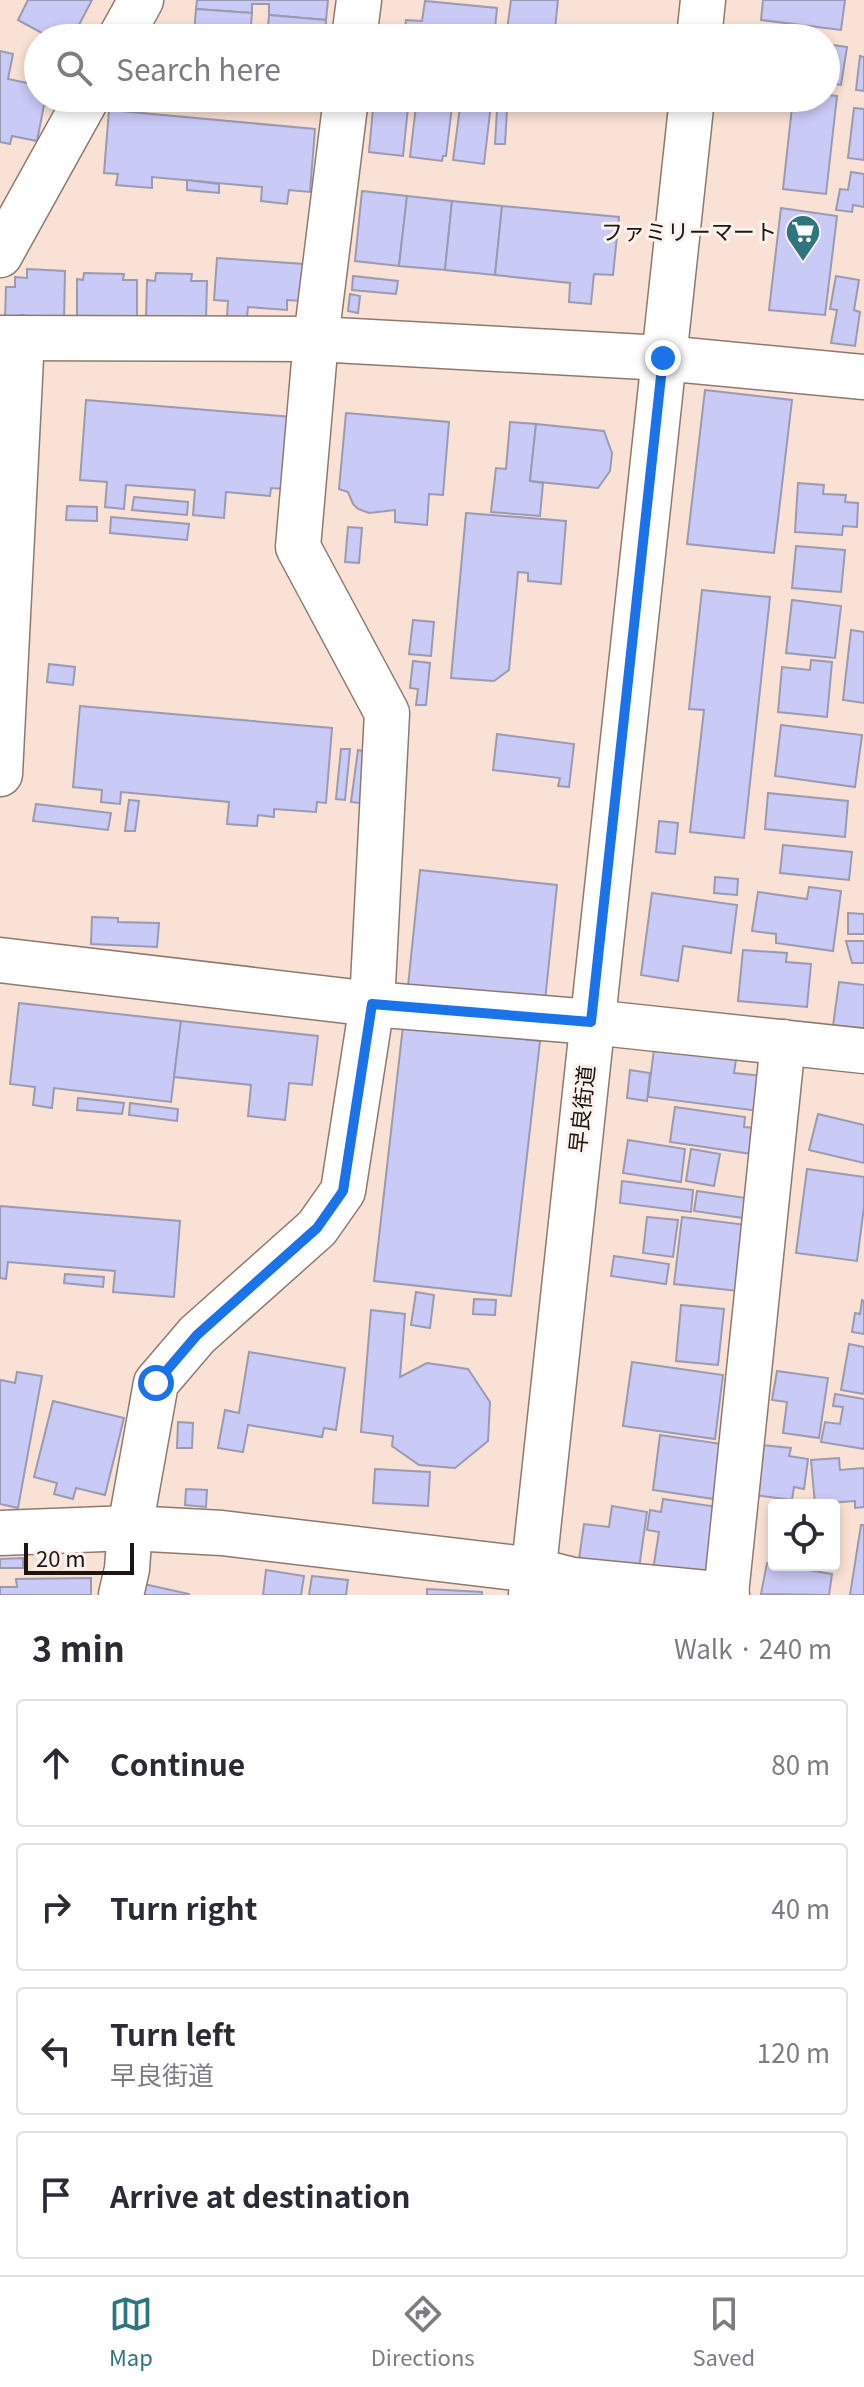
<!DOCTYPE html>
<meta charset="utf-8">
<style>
body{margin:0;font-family:Georgia,"Noto Sans JP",serif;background:#f2f2f3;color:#2b2b33}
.controls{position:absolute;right:24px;bottom:24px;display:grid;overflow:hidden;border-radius:8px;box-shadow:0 4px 12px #0003}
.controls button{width:72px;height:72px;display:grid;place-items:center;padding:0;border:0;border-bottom:2px solid #e1e1e2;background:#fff;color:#2b2b33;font:40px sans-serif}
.scale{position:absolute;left:24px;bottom:20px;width:110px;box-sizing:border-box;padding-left:8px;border:4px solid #1e1511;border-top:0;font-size:22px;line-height:28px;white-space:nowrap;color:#1e1511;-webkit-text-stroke:6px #fcf2ed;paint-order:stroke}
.stop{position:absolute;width:24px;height:24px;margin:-18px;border:6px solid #1a73e8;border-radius:50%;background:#fff}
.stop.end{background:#1a73e8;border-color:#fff;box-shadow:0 2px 8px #0008}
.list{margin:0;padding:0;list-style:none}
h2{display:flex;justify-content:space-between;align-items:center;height:104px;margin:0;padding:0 32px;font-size:34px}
h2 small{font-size:26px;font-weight:400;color:#7c7c81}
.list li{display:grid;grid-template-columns:52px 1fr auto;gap:24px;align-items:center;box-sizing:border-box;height:128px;margin:0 16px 16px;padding:0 16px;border:2px solid #e1e1e2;border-radius:8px}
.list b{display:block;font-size:30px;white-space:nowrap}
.list p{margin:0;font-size:26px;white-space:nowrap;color:#7c7c81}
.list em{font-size:26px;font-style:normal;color:#7c7c81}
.icon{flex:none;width:44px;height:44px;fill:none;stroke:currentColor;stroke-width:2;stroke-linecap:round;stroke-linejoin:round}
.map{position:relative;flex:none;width:864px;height:1595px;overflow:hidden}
.search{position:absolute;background:#fff;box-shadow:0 4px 12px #0003;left:24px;right:24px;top:24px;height:88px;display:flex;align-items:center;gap:20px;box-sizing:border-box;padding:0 28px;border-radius:44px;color:#7c7c81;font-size:30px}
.sheet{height:680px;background:#fff}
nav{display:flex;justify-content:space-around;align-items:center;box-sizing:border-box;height:112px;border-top:2px solid #e1e1e2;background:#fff;font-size:22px;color:#7c7c81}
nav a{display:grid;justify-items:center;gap:4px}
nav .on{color:#2e7580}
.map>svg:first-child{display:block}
.building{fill:#cacaf6;stroke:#9a9ab1;stroke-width:2}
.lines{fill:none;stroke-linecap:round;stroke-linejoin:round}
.minor-casing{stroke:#8f796e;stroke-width:47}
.minor{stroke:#fff;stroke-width:44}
.route{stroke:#1a73e8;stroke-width:10}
.labels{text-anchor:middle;stroke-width:6;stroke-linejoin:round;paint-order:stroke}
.poi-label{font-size:22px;fill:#1e1511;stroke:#fcf2ed;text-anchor:end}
.street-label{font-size:22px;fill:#1e1511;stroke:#fcf2ed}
</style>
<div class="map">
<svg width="864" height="1595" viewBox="0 0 864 1595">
<rect width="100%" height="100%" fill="#fae1d5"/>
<g class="building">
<path d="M28,0H92L72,38H51L18,20Z"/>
<path d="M197,0H328L326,20L269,15V4H252V13L196,9Z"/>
<path d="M511,0H558L554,38H506Z"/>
<path d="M763,0H845L841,30L761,20Z"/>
<path d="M425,1L497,8L494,38H404L406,20L422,21Z"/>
<path d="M196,9L252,13L250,37L194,33Z"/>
<path d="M269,15L326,20L325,38H267Z"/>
<path d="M757,29L795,35V38H756Z"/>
<path d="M194,33L250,37L194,38Z"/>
<path d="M826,44L847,47L841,85L826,83Z"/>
<path d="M0,51L13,54L8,79L37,85L38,82V98H62L60,108L44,105L37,141L12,136L10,144L0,142Z"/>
<path d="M860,56L864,57V91L856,90Z"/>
<path d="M826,95L837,96L826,194L783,189L793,98H826Z"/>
<path d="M374,98H409L403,156L369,152Z"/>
<path d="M417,98H453L446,156H443L442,161L410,157Z"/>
<path d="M461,100L491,104L484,164L453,160Z"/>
<path d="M854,108L864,109V160L848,158Z"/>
<path d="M109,110L315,129L310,192L289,190L287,204L261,201L262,187L152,177V188L116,185L118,174L104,173Z"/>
<path d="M497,110H507L505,144H495Z"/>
<path d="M851,172L864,174V207L853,205L852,212L836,210L840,189L848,190Z"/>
<path d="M187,180L219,184V193L187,190Z"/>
<path d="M362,191L407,196L399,266L355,261Z"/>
<path d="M407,196L452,201L445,270L399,266Z"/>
<path d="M452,201L502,206L495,275L445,270Z"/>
<path d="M502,206L619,217L613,275L594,274L591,304L569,302L570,283L495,275Z"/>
<path d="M781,208L837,216L825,315L769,310Z"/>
<path d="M217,258L304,264L301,301L287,300V310L248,307L247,317L227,316L228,301L214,300Z"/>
<path d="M27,269L65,271L64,321L5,318L6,287H15V277L27,278Z"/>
<path d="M84,273L124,274L123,280H137V319L77,318V279L83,280Z"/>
<path d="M156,273L192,274L191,281H207L206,320L146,319L147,280L155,281Z"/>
<path d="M353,276L398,281L396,294L352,290Z"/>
<path d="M836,276L859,280L854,310L860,312L855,346L831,343L837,310L830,309Z"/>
<path d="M350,294L360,296L358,313L348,311Z"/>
<path d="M705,390L792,400L774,553L687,544Z"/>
<path d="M86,400L292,417L285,489L271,488L270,496L226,492L224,518L193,515L195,490L126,485L124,509L105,507L107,482L80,480Z"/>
<path d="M346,413L449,422L443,495L429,494L427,525L395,522V510L369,513L358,509L353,504L348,492L339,489Z"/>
<path d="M510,422L536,424L530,481L543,483L540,516L491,512L496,468L506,469Z"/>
<path d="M536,424L604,431L612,453L610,471L598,488L530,481Z"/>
<path d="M798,483L824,485L823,494L846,495L845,502L858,503L857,527L843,526L842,535L795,532Z"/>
<path d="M134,497L188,502L187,515L132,510Z"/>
<path d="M67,506L97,507V521L66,520Z"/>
<path d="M466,513L566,521L561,584L528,581V573L518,572L509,670L494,681L451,678Z"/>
<path d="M111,517L189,524L187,540L110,533Z"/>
<path d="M348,527L362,528L359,563L345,562Z"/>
<path d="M796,546L845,550L841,592L792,588Z"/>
<path d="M702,590L770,597L744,838L690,832L704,710L689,709Z"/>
<path d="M792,600L841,606L835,658L786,653Z"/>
<path d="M413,620L434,622L431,656L409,654Z"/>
<path d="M851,630L864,632V703L843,700Z"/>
<path d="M811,660L832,662L827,717L778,712L782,667L810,670Z"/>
<path d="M413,661L430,663L426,705H416L418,689L410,688Z"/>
<path d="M49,664L75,667L73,685L47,682Z"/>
<path d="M80,706L332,728L326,803L317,802L316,812L274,809V817L258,815L257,826L227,824L229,802L121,792L120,804L101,802L102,790L73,787Z"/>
<path d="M781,725L862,735L855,787L775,776Z"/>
<path d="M497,734L574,744L569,787L558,786L560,778L493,770Z"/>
<path d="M341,749H350L345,800L336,799Z"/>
<path d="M358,750L373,753L367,804L351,802Z"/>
<path d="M768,793L848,801L845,837L765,829Z"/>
<path d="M129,800L139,801L135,831H125Z"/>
<path d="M36,804L111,813L108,830L33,821Z"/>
<path d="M659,821L678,823L675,854L656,852Z"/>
<path d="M783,845L852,852L849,880L780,873Z"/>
<path d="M420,870L557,885L545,1001L408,986Z"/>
<path d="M715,877L738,879L737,895L714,893Z"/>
<path d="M809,887L841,891L833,951L776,943V934L752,931L758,892L807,899Z"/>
<path d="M652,893L737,905L731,953L683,946L678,981L641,975Z"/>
<path d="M848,913L864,914V934H848Z"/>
<path d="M92,917L118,918V922L159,923L157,947L91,944Z"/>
<path d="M846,941H864V963H852Z"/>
<path d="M743,950L787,953L786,962L811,964L807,1007L738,1001Z"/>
<path d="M839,982L864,985V1030L833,1026Z"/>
<path d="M19,1003L181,1021L171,1102L54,1088L52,1108L33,1105L35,1087L10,1084Z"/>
<path d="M181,1021L318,1036L312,1085L289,1083L285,1120L248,1116L251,1085L174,1077Z"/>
<path d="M403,1026L540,1041L511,1296L374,1281Z"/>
<path d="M654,1049L736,1059L734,1073L764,1076L759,1111L648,1097Z"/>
<path d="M630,1070L650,1073L647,1101L627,1098Z"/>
<path d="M78,1098L124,1103L122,1114L77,1110Z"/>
<path d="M130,1103L178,1109L177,1121L129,1115Z"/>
<path d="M675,1107L745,1117L744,1127L756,1128L752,1154L670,1142Z"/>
<path d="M818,1114L864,1125V1163L809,1150Z"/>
<path d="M628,1140L685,1149L681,1182L623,1173Z"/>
<path d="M691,1149L720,1154L714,1186L686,1181Z"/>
<path d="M807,1169L864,1177V1207L857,1261L796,1253Z"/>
<path d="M622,1181L693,1190L691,1212L620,1203Z"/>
<path d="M697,1191L753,1199L750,1219L694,1211Z"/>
<path d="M0,1206L180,1221L174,1297L113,1292L115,1271L8,1262L6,1279L0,1278Z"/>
<path d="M647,1217L678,1220L673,1257L643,1253Z"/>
<path d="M682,1217L747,1225L738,1291L674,1284Z"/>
<path d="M614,1256L669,1264L666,1284L611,1276Z"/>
<path d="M65,1274L104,1277L103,1287L64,1283Z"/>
<path d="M416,1292L434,1295L430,1328L411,1325Z"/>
<path d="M474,1299L496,1300L495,1315L473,1314Z"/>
<path d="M862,1300L864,1301V1334L852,1332L855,1313L860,1314Z"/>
<path d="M681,1305L724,1309L718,1365L676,1361Z"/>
<path d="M371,1310L405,1314L400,1377L427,1363L468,1369L490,1402L488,1441L455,1468L419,1465L392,1446L393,1436L361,1432Z"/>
<path d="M849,1344L864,1347V1394L841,1390Z"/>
<path d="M249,1352L345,1368L336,1430L324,1428L322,1437L248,1425L243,1452L218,1448L225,1410L239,1413Z"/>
<path d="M632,1362L723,1375L715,1439L623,1426Z"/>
<path d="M777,1371L828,1378L819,1438L783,1433L787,1402L772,1400Z"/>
<path d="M17,1372L42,1376L18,1508L0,1504V1383L1,1380L15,1383Z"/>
<path d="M835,1394L864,1399V1449L821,1442L825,1422L840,1424L843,1407L833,1406Z"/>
<path d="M53,1401L124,1418L105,1495L76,1488L73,1499L54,1494L57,1483L34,1477Z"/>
<path d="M178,1422L193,1423L192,1448H177Z"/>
<path d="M660,1435L722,1444L714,1499L653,1490Z"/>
<path d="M761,1445L791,1448L789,1456L808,1459L804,1489L794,1487L792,1500L754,1495Z"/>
<path d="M839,1458L840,1470L864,1468V1507L855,1508V1501L815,1504L811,1460Z"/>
<path d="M375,1469L430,1472L428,1506L373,1503Z"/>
<path d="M186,1489L207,1490L206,1507L185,1505Z"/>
<path d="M663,1499L718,1507L707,1577L653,1570L659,1532L647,1530L650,1510L661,1512Z"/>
<path d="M612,1506L647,1512L639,1568L579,1559L584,1524L609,1527Z"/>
<path d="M861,1525H864V1595H850Z"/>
<path d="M23,1558V1568H0V1559Z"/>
<path d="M767,1563L832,1574L829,1595L761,1594Z"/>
<path d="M266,1570L304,1576L301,1595H263Z"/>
<path d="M312,1576L348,1580L346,1595H309Z"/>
<path d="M91,1578V1595H0V1587H17L16,1579Z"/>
<path d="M144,1584L189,1594V1595H141Z"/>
<path d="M427,1589L482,1592V1595H427Z"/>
</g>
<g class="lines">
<defs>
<g id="minor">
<path d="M120,38L141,0"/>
<path d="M354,38L359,0"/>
<path d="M699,38L703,0"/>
<path d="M0,255L87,98"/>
<path d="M0,338L316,339L663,358L864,377"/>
<path d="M0,774L22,338"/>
<path d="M0,960L372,1004L591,1022L864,1051"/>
<path d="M0,1533L130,1528L222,1533L533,1570L573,1580L727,1595"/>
<path d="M726,1594L783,1042"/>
<path d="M121,1595L127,1569L130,1528L156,1383L197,1335L317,1228L343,1191L372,1004L387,713L298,547L316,339L346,98"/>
<path d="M531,1595L692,98"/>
</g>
</defs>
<use href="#minor" class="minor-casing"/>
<use href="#minor" class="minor"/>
</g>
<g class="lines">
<path class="route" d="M156,1383L197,1335L317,1228L343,1191L372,1004L591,1022L663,358"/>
</g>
<defs>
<symbol id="supermarket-pin" viewBox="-11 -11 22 30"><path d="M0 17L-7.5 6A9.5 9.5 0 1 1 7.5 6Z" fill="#2e7580" stroke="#fcf2ed"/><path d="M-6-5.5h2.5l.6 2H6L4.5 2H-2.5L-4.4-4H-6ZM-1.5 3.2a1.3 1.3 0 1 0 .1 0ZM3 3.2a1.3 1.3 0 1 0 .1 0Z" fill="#fff"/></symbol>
</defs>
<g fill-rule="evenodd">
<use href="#supermarket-pin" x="783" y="212" width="40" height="54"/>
</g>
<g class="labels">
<g class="poi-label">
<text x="777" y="240">ファミリーマート</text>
</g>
<g class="street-label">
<text transform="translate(582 1109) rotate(-84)" y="8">早良街道</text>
</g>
</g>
</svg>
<div class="controls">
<button><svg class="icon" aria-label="locate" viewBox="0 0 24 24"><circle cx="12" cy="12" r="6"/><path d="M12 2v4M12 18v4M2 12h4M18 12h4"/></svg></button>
</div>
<div class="scale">20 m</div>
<div class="stop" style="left:156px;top:1383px"></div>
<div class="stop end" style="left:663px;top:358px"></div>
<div class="search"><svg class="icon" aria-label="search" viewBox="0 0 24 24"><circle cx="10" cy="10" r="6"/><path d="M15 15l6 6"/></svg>Search here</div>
</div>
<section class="sheet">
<h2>3 min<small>Walk · 240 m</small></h2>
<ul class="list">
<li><svg class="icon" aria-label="ahead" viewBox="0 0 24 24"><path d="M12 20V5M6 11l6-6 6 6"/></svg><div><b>Continue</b></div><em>80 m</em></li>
<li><svg class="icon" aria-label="right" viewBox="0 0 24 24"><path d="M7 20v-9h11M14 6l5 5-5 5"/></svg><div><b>Turn right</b></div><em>40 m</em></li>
<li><svg class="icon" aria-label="left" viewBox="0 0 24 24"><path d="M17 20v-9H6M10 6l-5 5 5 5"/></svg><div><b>Turn left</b><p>早良街道</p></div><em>120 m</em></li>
<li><svg class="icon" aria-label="arrive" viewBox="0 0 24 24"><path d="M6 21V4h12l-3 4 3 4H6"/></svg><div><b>Arrive at destination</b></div></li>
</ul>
</section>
<nav>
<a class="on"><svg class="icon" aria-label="map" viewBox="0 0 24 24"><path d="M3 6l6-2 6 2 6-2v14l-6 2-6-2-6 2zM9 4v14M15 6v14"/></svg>Map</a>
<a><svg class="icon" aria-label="directions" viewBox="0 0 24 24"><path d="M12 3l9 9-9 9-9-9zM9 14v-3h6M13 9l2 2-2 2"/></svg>Directions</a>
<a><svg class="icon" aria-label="saved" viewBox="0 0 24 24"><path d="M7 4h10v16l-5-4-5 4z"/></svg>Saved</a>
</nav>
